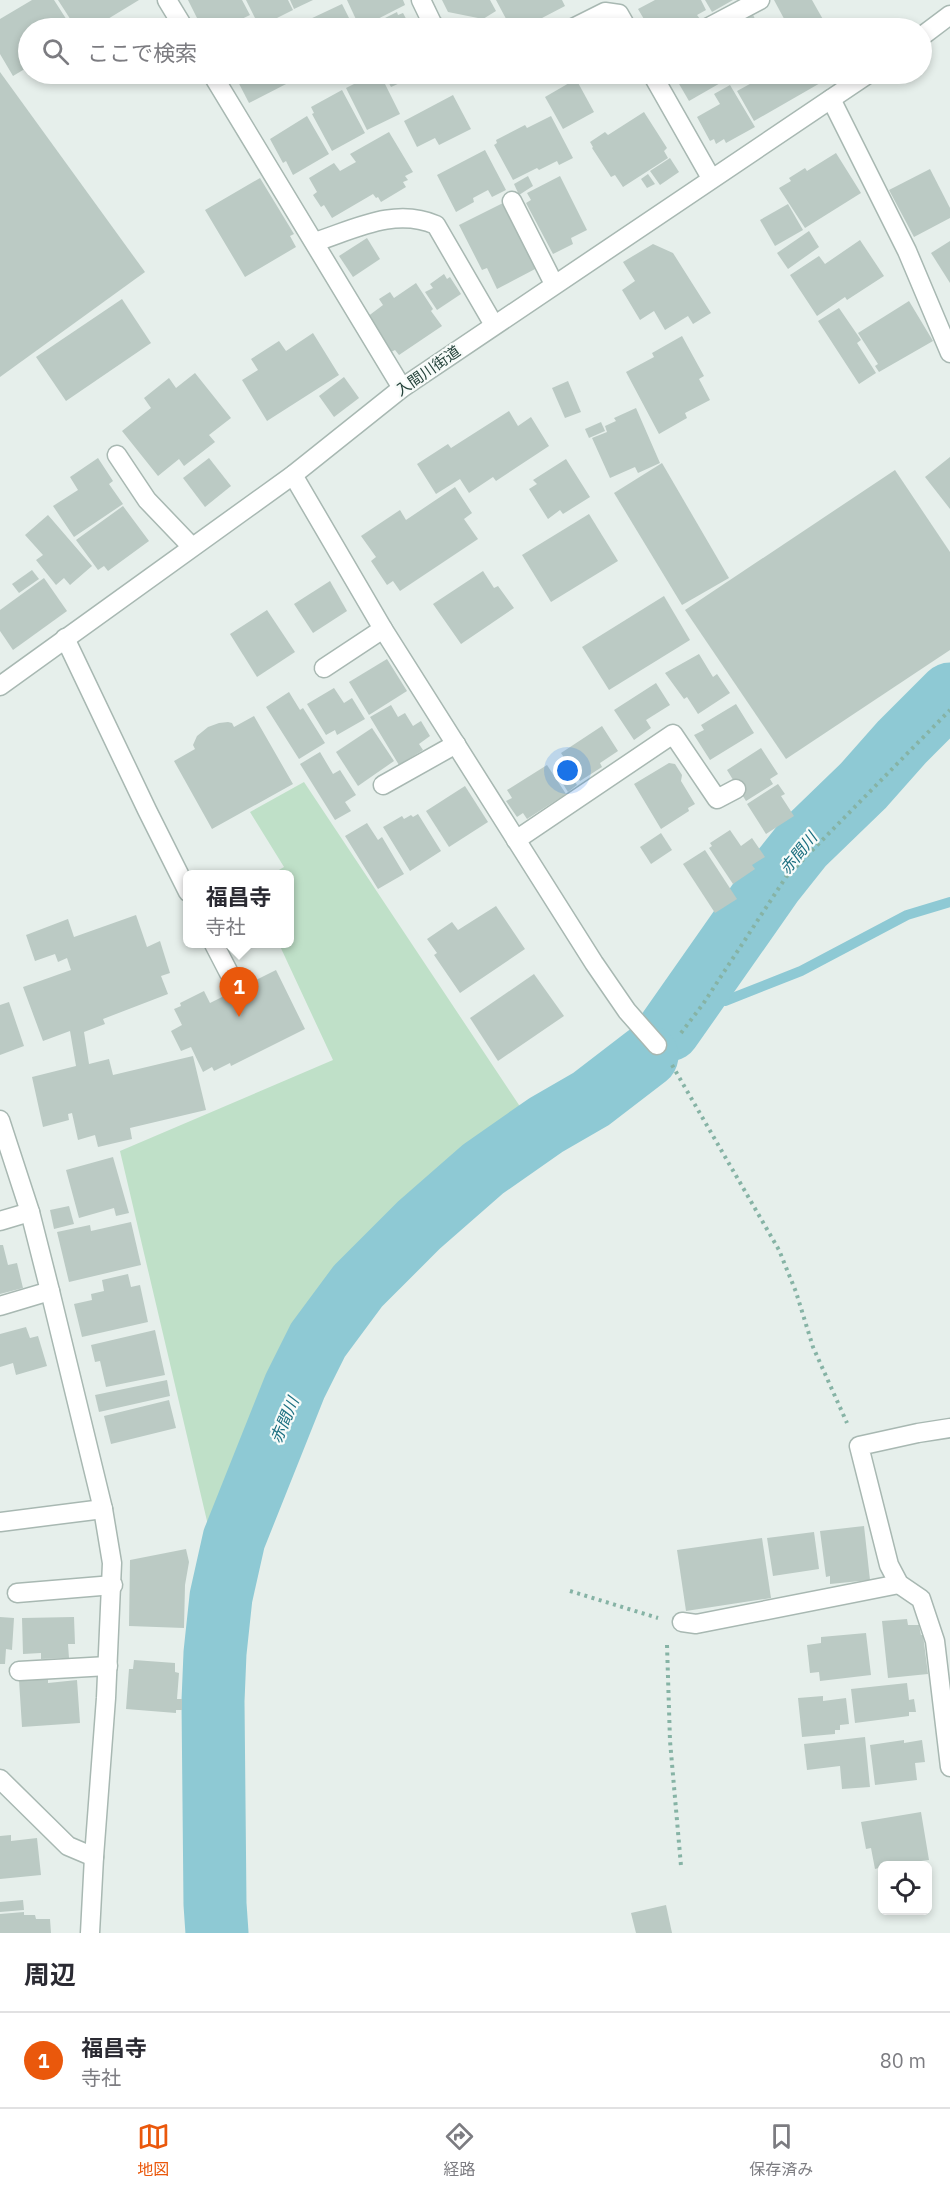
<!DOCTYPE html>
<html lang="ja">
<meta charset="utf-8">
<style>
body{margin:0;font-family:"IBM Plex Sans","Noto Sans JP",sans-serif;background:#f7f7f7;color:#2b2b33}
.controls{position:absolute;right:18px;bottom:18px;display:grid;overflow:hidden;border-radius:9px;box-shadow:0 3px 9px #0003}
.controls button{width:54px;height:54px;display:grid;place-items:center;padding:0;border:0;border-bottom:2px solid #e1e1e2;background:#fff;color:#2b2b33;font:30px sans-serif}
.you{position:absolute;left:568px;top:771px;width:21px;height:21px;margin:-15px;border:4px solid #fff;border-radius:50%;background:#1a73e8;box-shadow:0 0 0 9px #1a73e833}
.badge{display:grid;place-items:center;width:39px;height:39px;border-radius:50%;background:#ea580c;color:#fff;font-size:20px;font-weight:700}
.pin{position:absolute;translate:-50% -50px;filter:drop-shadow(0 2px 3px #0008)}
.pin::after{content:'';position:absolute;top:32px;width:21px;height:18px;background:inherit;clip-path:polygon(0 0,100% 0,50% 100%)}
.popup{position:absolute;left:183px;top:870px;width:111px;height:78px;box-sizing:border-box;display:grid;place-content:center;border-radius:9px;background:#fff;filter:drop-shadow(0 2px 4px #0005);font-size:20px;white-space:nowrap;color:#7c7c81}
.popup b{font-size:22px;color:#2b2b33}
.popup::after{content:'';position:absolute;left:50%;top:100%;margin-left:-12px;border:12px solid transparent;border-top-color:#fff}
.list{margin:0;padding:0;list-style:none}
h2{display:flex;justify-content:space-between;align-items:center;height:78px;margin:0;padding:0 24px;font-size:26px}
h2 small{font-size:20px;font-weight:400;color:#7c7c81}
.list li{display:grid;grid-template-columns:39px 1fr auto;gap:18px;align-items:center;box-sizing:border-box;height:96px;padding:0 24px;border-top:2px solid #e1e1e2}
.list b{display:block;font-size:22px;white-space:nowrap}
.list p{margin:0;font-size:20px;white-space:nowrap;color:#7c7c81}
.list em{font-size:20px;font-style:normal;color:#7c7c81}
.icon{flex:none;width:33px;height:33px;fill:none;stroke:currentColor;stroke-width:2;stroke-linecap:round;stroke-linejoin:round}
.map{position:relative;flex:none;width:950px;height:1933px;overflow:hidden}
.search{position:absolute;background:#fff;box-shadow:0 3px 9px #0003;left:18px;right:18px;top:18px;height:66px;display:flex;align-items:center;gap:15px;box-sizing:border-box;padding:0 21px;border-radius:33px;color:#7c7c81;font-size:22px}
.sheet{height:174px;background:#fff}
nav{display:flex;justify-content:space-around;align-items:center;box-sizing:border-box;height:84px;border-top:2px solid #e1e1e2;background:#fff;font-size:16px;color:#7c7c81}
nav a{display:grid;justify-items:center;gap:3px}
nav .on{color:#ea580c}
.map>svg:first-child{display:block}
.green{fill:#bfe0c8}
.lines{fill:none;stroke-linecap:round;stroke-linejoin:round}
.stream{stroke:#8ec9d4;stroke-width:10}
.river{stroke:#8ec9d4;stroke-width:63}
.building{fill:#bbcac4}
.minor-casing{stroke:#a8b8b2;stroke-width:21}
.path{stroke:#86b3a5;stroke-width:4;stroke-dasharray:3 4.5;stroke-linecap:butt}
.minor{stroke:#fff;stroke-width:18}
.labels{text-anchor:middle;stroke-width:4.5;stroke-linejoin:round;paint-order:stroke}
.street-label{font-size:15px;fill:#24423a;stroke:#f7fbf9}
.water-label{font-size:16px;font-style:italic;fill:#1c6f80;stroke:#f7fbf9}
</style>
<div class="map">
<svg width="950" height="1933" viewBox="0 0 950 1933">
<rect width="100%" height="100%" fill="#e6efeb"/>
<path class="green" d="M304,782L529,1120L502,1136L435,1183L394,1232L327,1303L254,1437L235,1490L223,1536L211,1538L120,1151L333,1060L279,944H290V874H272L284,867L250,812Z"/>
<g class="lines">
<path class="stream" d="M725,1001L801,971L907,915L950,902"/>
<g class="river">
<path d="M669,1030L772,883L803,844L863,786L902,742L950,694"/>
<path d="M217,1933L215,1904L213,1701L215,1653L221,1597L234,1539L295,1386L318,1340L358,1286L419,1225L483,1169L546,1125L591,1099L647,1056"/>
</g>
</g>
<g class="building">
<path d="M32,0H54L72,28H28V67L13,76L0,54V19Z"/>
<path d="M58,0H139L93,28H76Z"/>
<path d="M188,0H242L250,15L223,28H202Z"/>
<path d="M246,0H288L293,10L257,28L252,19L255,18Z"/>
<path d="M290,0H313L294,9Z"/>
<path d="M347,0H403L405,5L360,28Z"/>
<path d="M442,0H490L496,11L483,19L448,12Z"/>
<path d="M496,0H562L565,6L542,18L544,21L528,28H511Z"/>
<path d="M655,0H701L706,10L697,15L700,19L684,28H656L653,23L648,26L638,9Z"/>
<path d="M705,0H733L712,12Z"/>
<path d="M774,0H812L825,23L815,28H789Z"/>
<path d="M342,4L354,28H312L308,20Z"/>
<path d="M397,12L398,15L403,13L411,28H365Z"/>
<path d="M753,15L760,28H728Z"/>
<path d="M0,72L145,272L0,377Z"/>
<path d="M234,74H286L290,82L249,103Z"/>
<path d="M374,74H380L400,114L367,130L346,88Z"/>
<path d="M384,74H426L412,80L411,78L391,87Z"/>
<path d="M680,74H736L689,101L675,77Z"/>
<path d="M768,74H779L783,80L790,76L788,74H817L822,82L754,121L737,91Z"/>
<path d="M576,79L594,112L563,129L545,97Z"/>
<path d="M730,85L755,127L726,143L724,139L716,144L714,139L710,141L697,117L720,104L714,94Z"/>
<path d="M342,90L365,133L332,151L312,114L314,113L311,107Z"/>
<path d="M453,95L471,129L439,145L435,138L417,147L404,121Z"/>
<path d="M644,112L667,148L664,151L668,158L623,187L615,175L611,177L592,148L593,147L590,142L605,132L608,135Z"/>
<path d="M307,116L329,154L293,175L286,161L283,163L270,139Z"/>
<path d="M551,116L573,158L559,165L557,161L539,170L537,168L513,180L494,145L497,143L496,140L525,125L527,128Z"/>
<path d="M389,132L413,172L405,176L408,180L403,182L406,187L381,202L378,197L376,198L373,194L332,218L324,205L321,207L313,195L317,192L309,178L334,163L340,171L356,162L350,154Z"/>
<path d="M485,150L506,190L492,197L488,190L473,198L474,202L456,212L437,175Z"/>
<path d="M836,153L861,193L805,228L779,188L791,181L789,178L805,168L807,171Z"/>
<path d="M670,158L679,172L660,185L650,171Z"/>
<path d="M930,169L950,208V218L914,237L889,190Z"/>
<path d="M648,174L655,184L647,188L641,179Z"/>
<path d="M528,176L533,186L519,195L514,184Z"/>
<path d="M560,176L587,230L571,238L573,244L553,254L526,203L531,200L527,193Z"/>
<path d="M260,178L294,234L290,236L296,247L245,277L205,210Z"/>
<path d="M503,203L537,268L497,289L487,268L482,270L459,225Z"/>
<path d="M788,204L803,230L775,246L760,220Z"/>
<path d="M809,231L819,247L788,269L777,253Z"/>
<path d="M367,238L380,259L353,277L339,256Z"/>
<path d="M860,240L884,276L847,300L845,297L817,316L790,275L819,256L825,264Z"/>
<path d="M950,241V283L931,253Z"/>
<path d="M653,244L673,253L711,313L693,324L688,316L665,330L654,311L640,320L622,290L635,281L623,262Z"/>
<path d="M444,274L447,279L450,277L461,294L437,310L425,292L433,288L430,284Z"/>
<path d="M416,283L433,309L431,311L442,326L399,355L395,350L391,352L367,317L383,305L379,299L390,292L394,298Z"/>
<path d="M122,299L151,343L66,401L36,357Z"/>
<path d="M909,301L933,341L879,372L875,366L878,364L858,333Z"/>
<path d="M839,308L861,340L857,343L876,373L859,384L818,321Z"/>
<path d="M313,333L339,375L267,421L242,380L258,370L251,359L279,341L286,351Z"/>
<path d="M682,336L704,376L699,379L710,400L685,413L687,418L659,434L626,372L654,357L652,353Z"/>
<path d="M195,373L231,418L209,435L215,442L184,466L179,459L158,476L122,431L151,408L144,398L169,378L176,388Z"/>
<path d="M344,377L359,398L334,417L319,396Z"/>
<path d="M568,381L581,412L565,418L552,388Z"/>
<path d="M636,408L660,463L638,473L635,467L610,478L592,438L607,432L605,426L616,421L614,418Z"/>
<path d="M509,411L518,426L531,417L549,446L496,481L493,477L469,493L460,479L436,494L417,464L448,444L451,448Z"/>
<path d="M601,422L605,431L589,438L585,429Z"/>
<path d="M950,457V509L925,477Z"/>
<path d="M98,458L113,481L109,484L123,504L74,537L53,506L78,490L70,477Z"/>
<path d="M209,458L231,486L205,507L183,478Z"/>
<path d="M566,459L590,497L563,514L560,510L548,519L529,489L537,484L533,480Z"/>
<path d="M662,463L729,578L682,605L614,493Z"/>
<path d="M895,470L950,552V650L786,759L685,610Z"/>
<path d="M455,487L472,513L464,519L478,539L400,591L393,581L387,585L371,561L376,557L361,536L400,510L406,520Z"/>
<path d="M123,506L149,541L108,571L104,566L98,570L76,540Z"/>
<path d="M589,514L618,561L551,602L522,555Z"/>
<path d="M48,515L92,566L70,585L64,578L56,585L36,560L43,555L25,535Z"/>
<path d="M32,570L39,579L19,593L12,584Z"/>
<path d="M483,571L494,588L498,586L514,608L461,644L433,604Z"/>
<path d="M44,578L67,611L13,650L0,631V610Z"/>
<path d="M330,581L347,611L313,633L294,604Z"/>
<path d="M664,596L690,640L609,690L582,647Z"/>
<path d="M267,610L295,652L257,677L230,634Z"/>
<path d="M699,654L713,677L717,674L730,693L698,714L687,697L684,699L665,673Z"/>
<path d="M387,659L407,691L369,715L349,682Z"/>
<path d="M656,683L670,705L646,720L651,728L634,740L614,710Z"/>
<path d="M334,688L344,703L352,698L365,719L337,735L335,730L326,735L307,704Z"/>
<path d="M289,692L300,710L303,708L325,743L299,759L266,707Z"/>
<path d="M736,704L754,733L710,760L694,735L704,730L701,725Z"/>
<path d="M391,705L398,717L405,713L413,726L421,721L430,736L419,744L423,750L399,765L370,717Z"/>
<path d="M254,716L293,784L212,829L174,761L195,749L193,745L197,736L208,727L219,723L228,722L232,723L234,727Z"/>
<path d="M602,726L618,751L600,763L602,767L580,781L561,753Z"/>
<path d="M372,728L394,761L358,786L336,752Z"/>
<path d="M761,748L778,774L770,779L773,784L746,801L727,770Z"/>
<path d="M320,752L333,774L340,770L356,795L345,802L351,811L335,820L300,764Z"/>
<path d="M669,763L675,764L682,775L681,781L695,804L688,808L689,811L661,829L634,784Z"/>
<path d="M547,765L566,794L527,819L523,813L517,817L506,801L512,798L507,790Z"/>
<path d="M564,765L577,785L568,792L555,771Z"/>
<path d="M778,784L785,794L781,796L794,816L766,834L747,804Z"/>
<path d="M465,786L488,822L449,847L426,811Z"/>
<path d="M418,814L441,851L410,871L383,827L402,816L404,819L411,815L413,817Z"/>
<path d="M367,823L378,840L382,837L404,874L378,889L345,836Z"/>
<path d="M730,830L741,846L752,838L765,857L752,865L755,869L733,884L709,848L712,846L710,843Z"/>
<path d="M661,833L672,850L651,864L640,847Z"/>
<path d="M705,850L737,899L715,913L683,864Z"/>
<path d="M496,906L525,949L460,993L434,955L437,953L427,939L452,922L458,930Z"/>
<path d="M136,915L147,947L160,941L170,973L161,976L168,994L103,1019L105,1024L84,1032L89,1064L109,1059L113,1075L193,1056L206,1110L130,1128L132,1139L98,1147L95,1135L78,1140L72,1113L68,1114L69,1120L43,1127L32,1077L76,1066L70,1031L43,1041L23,987L71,970L67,958L58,962L55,954L35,961L26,935L68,919L74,937Z"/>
<path d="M276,970L305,1029L231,1066L230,1063L214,1071L212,1067L203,1072L191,1047L181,1051L171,1031L182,1025L174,1009L181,1006L180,1003L204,991L210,1003L224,996L220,987L248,974L252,982Z"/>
<path d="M534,974L564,1016L498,1061L470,1018Z"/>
<path d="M9,1002L24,1046L0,1055V1005Z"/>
<path d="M113,1157L129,1213L116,1216L114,1208L79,1218L66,1170Z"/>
<path d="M69,1206L74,1224L54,1229L50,1210Z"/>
<path d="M131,1222L141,1265L69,1282L57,1232L90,1225L91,1231Z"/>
<path d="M0,1245H3L8,1265L17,1263L23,1288L0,1294Z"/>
<path d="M128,1274L131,1287L140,1285L148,1322L82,1337L74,1304L92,1300L91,1294L104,1291L102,1280Z"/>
<path d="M26,1327L30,1338L38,1336L47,1366L16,1375L13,1363L0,1367V1334Z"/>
<path d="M155,1330L165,1375L106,1387L100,1361L95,1362L91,1345Z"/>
<path d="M167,1380L170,1396L99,1412L95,1395Z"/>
<path d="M169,1400L176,1428L111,1444L104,1416Z"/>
<path d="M864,1526L870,1580L830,1584V1576L826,1577L820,1531Z"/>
<path d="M814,1532L819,1569L773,1576L767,1538Z"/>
<path d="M762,1538L771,1598L686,1611L677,1550Z"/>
<path d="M186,1549L189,1562L185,1585L184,1628L129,1626L130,1560Z"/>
<path d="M0,1617L14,1618L12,1650L6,1649L5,1664H0Z"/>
<path d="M74,1617L75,1644H68L69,1658L41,1659V1653L23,1654L22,1618Z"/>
<path d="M907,1619L908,1625H919L921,1635H923L928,1674L888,1678L882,1621Z"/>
<path d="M866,1633L871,1675L820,1681L819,1672L810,1673L807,1645L821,1643V1637Z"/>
<path d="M134,1660L175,1663V1672L179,1673L177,1699H182V1710H176V1713L126,1709L129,1669H133Z"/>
<path d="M48,1678V1683L77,1680L80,1723L22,1727L19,1680Z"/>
<path d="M907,1683L909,1700L914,1699L916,1712H909V1716L855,1723L851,1689Z"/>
<path d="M823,1696V1701L846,1698L849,1724L840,1725V1730H835V1734L802,1737L798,1698Z"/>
<path d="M865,1737L870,1787L842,1789L840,1766L807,1770L804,1744Z"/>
<path d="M904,1740V1743L922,1740L925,1762L915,1763L917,1780L875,1785L870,1745Z"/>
<path d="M921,1812L929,1860L882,1866V1867L875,1869L871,1848L866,1849L861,1822Z"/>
<path d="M11,1835V1841L37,1838L41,1875L0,1879V1836Z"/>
<path d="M23,1900L24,1910L0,1912V1902Z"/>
<path d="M666,1905L672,1933H636L631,1913Z"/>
<path d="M24,1912V1915H35L36,1919H50L51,1933H0V1914Z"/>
</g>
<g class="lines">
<defs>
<g id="minor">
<path d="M167,0L184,28"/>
<path d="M421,0L434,27L440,28"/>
<path d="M573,28L605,12L619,14L627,28"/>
<path d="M707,28L760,0"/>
<path d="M922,36L950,15"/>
<path d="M212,74L402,388"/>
<path d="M652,74L711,178"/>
<path d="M831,99L907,251L950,353"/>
<path d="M512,201L554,284"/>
<path d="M315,242C355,229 395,207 436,225L494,325"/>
<path d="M117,455L147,500L192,547"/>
<path d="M293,475L383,629L594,963L627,1011L657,1045"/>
<path d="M65,638L147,810L188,892"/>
<path d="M324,668L383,629"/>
<path d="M0,686L293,475L402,388L868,74"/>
<path d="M383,785L456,744"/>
<path d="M516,840L673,734L717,799L736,789"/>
<path d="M214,944L229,973"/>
<path d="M0,1120L30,1212L50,1291L103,1509L112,1563L106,1698L94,1857L90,1933"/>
<path d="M0,1221L30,1212"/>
<path d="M0,1306L50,1291"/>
<path d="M950,1428L918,1433L859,1446L889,1565L899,1584L921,1599L935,1641L950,1767"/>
<path d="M0,1522L103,1509"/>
<path d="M17,1593L113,1585"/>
<path d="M682,1622L696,1624L899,1584"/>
<path d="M19,1671L108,1666"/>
<path d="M0,1779L68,1846L94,1857"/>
</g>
</defs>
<use href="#minor" class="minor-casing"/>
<g class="path">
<path d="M681,1033L703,1004L786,877L950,710"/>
<path d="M672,1065L779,1250L796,1292L813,1347L847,1423"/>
<path d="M570,1591L658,1618"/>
<path d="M667,1645L670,1741L681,1866"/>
</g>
<use href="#minor" class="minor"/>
</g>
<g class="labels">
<g class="street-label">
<text transform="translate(428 371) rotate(-35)" y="5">入間川街道</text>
</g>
<g class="water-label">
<text transform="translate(798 853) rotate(-51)" y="6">赤間川</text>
<text transform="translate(284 1420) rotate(-67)" y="6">赤間川</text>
</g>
</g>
</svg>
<div class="controls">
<button><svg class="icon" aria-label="locate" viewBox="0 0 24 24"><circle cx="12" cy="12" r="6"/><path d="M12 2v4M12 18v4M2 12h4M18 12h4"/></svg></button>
</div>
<div class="you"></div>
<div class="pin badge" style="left:239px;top:1017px">1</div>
<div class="popup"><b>福昌寺</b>寺社</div>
<div class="search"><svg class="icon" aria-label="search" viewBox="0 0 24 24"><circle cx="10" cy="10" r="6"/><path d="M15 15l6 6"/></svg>ここで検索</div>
</div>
<section class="sheet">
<h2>周辺<small></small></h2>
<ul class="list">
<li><span class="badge">1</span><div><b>福昌寺</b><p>寺社</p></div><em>80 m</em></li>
</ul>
</section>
<nav>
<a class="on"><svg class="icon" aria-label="map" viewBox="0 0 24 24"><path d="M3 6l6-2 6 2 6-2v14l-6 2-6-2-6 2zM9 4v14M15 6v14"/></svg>地図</a>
<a><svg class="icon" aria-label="directions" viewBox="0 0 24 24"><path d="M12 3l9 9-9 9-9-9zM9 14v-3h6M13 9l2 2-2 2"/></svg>経路</a>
<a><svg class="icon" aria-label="saved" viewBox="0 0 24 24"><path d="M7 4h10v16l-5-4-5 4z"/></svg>保存済み</a>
</nav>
